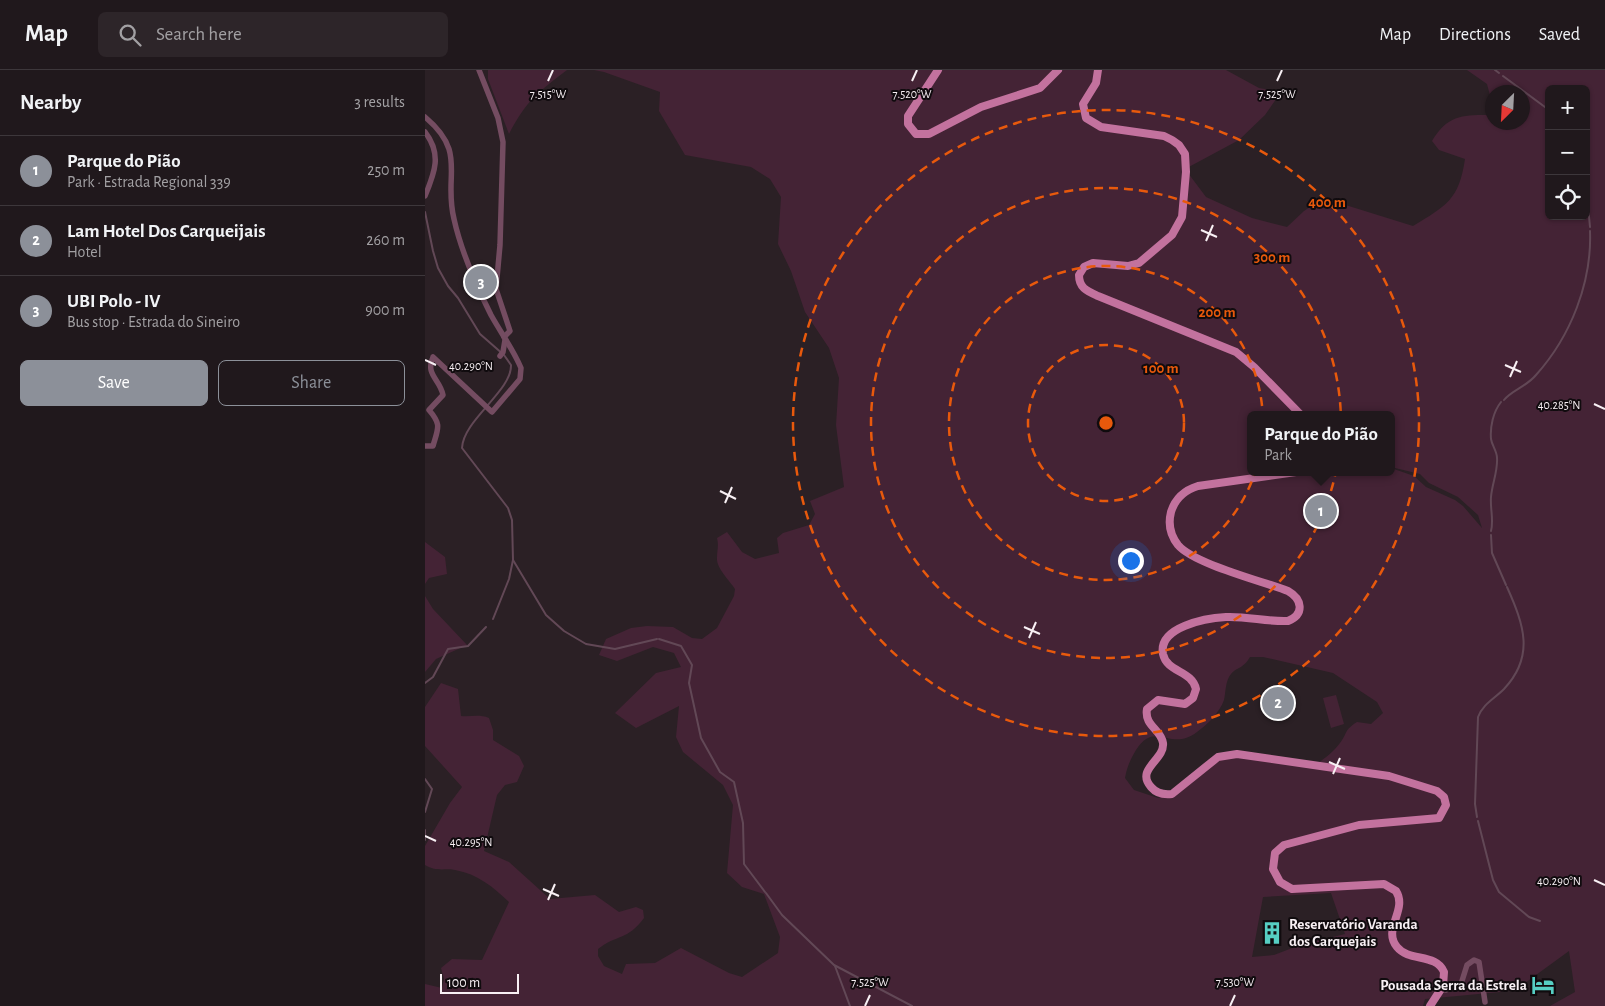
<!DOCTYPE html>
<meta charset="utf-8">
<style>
body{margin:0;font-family:"Alegreya Sans",sans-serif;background:#2d2529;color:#f1f3f6}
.controls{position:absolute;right:15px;top:15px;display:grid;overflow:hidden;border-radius:8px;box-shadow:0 1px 4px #0004}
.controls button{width:45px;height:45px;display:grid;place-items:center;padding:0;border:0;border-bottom:1px solid #3d373b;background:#20181c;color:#f1f3f6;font:25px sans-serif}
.compass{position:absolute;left:1060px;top:15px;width:45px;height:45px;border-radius:50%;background:#20181c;box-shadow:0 1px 4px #0004;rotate:204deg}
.scale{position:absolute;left:15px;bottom:12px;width:79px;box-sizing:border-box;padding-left:5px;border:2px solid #f8f0f4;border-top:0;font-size:14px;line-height:18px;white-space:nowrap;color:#f8f0f4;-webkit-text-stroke:4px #100b0e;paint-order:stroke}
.you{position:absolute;left:705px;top:490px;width:18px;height:18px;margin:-12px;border:4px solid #fff;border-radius:50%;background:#1a73e8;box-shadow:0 0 0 8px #1a73e833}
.badge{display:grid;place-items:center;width:32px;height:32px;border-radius:50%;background:#8c9099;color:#fff;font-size:16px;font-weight:700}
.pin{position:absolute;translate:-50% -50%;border:2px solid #fff;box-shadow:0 1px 5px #0006}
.popup{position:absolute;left:822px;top:341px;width:148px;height:65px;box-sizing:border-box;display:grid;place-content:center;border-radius:8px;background:#20181c;filter:drop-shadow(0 1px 4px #0005);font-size:16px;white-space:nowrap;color:#a2a0a3}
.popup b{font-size:19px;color:#f1f3f6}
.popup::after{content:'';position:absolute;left:50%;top:100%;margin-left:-10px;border:10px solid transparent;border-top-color:#20181c}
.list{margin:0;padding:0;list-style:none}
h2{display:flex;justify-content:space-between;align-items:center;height:65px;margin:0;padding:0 20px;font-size:21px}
h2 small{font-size:16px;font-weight:400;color:#a2a0a3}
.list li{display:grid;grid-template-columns:32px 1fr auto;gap:15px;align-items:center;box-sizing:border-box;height:70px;padding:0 20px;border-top:1px solid #3d373b}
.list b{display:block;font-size:19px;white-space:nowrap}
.list p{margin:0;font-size:16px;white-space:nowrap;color:#a2a0a3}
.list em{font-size:16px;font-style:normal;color:#a2a0a3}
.actions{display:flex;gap:10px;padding:15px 20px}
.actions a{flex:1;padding:11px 0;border:1px solid #8c9099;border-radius:8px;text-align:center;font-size:18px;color:#8c9099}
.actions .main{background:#8c9099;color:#fff}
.icon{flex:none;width:28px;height:28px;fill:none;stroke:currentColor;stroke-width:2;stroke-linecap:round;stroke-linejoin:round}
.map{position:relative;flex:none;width:1180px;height:936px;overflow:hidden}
header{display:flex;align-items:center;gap:30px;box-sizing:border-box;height:70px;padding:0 25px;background:#20181c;border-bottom:1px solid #3d373b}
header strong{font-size:24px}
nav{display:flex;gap:28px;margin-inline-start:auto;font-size:18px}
.search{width:350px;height:45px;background:#2d2529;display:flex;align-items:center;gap:12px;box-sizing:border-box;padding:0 18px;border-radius:8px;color:#a2a0a3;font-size:19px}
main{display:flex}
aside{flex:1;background:#20181c}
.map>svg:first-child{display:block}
.green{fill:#442335;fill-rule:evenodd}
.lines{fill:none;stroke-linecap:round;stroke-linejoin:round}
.stream{stroke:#624856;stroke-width:2}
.minor{stroke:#744c61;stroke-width:5.5}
.major{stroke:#c3729e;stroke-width:8}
.ticks{fill:none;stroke:#f8f0f4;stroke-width:2}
.ring{fill:none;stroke:#e8590c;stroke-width:2.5;stroke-dasharray:9 6}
.labels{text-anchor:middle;stroke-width:4;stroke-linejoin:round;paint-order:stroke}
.poi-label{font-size:15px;font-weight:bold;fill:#f8f0f4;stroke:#100b0e;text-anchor:start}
.ticks-label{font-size:12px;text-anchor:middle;fill:#f8f0f4;stroke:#100b0e;stroke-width:4;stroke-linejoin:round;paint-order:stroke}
.centre{fill:#e8590c;stroke:#100b0e;stroke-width:2.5}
.ring-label{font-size:15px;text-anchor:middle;font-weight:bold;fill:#e8590c;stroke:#100b0e;stroke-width:4;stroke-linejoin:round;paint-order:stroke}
</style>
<header>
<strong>Map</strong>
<div class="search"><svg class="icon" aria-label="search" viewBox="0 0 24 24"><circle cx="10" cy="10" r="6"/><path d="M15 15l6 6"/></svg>Search here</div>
<nav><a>Map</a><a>Directions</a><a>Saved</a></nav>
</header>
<main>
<aside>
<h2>Nearby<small>3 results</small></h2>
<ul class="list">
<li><span class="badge">1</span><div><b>Parque do Pião</b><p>Park · Estrada Regional 339</p></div><em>250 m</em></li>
<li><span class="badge">2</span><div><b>Lam Hotel Dos Carqueijais</b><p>Hotel</p></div><em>260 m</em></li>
<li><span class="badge">3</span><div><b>UBI Polo - IV</b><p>Bus stop · Estrada do Sineiro</p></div><em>900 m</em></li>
</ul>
<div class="actions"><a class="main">Save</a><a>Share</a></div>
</aside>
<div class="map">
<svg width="1180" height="936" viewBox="0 0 1180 936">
<rect width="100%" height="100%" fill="#2b2025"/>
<g class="green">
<path d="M63,0H142C113,22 101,31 84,64L63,9Z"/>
<path d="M169,0H801L834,18L856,22L840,45L814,70L760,99L781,127L827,148L862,157L879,141L898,128L988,156C1021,136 1034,130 1040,89L1014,80L1007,71C1023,44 1039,45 1067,45L1068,52H1098V22H1068L1067,33L1062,14L1042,0H1180V936H1125L1150,922L1144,881L1100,913L1075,922L1000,929L998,936H0V914L17,918L19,909L16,898L27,889L57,890L84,832C68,817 53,804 30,800C19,798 11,802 0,795V776L25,733L37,717L0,676V637L16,613L33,619L36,646C46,647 54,644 64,648L68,660V670L94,686L99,696L92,712L80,715L72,725L59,781L84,792L125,829L170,825L194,842L211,837L218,840L219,848C202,871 192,864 173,879V886L179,896L197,904L201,894L230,893L256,878L304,903L317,907L353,883L355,867L339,824L317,817L302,803L308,735L298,715L258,682L251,667L254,636L211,658L190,643L231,603L256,597L249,583L228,577L192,591L174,585L181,569L206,558L222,556L248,557L267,568L277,569L292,558L309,526L310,519C305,511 291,498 292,488C292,480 294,476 292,468L302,462L317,482L330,489L354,483L352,468L358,463L384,455L390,444L385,431L419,417L411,355L414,308L404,278L380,242L366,201L353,174L356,127L345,109L326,97L260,85L234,41L235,22L179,2ZM1124,19H1161V146H1124ZM826,345H966V397L995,404L1004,413L1033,427L1053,445L1057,458L1038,436L1030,430L1001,417L989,406L966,398V402H826ZM825,587H838L908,603L952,632L958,643L946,654L932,652C918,661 923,663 915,673C908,683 897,690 888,697L806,683L790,688L740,725L733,728L709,720L700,708C702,697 705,690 711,680C731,649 745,683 772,662C782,655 795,642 799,630C801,622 800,611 806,604C812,597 818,599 825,587ZM906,823L920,864L875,875L849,885L827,887L838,827Z"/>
<path d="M0,472L20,487L22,504L4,508L0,514Z"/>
<path d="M0,526L8,539L42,575L11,589L0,602Z"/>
<path d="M911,625L919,654L906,658L898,628Z"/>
</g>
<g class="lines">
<g class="stream">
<path d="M1070,0L1074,3"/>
<path d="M1078,6L1124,40"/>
<path d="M1161,115L1165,157"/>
<path d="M0,142L8,181L13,198L23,216L33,228L55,264L79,285L86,295C87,321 38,350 37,378L83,438L87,450L88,490L121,545L139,561L161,574L190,579L232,569"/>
<path d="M1079,330C1087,320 1101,317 1111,305C1146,266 1167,212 1165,161"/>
<path d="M1066,461C1069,450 1065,439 1066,427C1067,414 1073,401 1072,388C1072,381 1067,376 1066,369C1065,357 1068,342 1076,332"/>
<path d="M1066,465L1067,483L1081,515"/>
<path d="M68,549L84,509L88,490"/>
<path d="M234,569L256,576L267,595L264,613L276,668L295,702L309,712L318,753L319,794L340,822"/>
<path d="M0,613L8,607L23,579L43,576L61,557"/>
<path d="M0,709L7,719L0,742"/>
<path d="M1052,747L1050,734L1053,647C1058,634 1069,629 1079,619C1110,586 1099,555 1082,517"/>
<path d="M1053,751L1068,810L1074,822L1104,847L1115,851"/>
<path d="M0,760V770"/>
<path d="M341,823L357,845L409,895L487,936"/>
<path d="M410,896L425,936"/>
</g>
<g class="minor">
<path d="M54,0L73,48L78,72L75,175L71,219L85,261L79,267"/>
<path d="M0,47C43,83 18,105 29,149C36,181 51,215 66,245C76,263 88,279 96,298L95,309L67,342L8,287C0,305 15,309 18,325L4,340C17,355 13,358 8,376H0"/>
<path d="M0,62C17,84 10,102 0,126"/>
<path d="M75,286L78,282L80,270"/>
<path d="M1015,919L1021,920L1036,914L1042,895L1049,890L1054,892L1060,932"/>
</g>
<g class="major">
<path d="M513,0L483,46V54L491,64H504L556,37L615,18L633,0"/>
<path d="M673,0L671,13L658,34L661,48L676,57L739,66L747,70L754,75L760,84L761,102L757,147L747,165L714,193L703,196L668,193L659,197L654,205C654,218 662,221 673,226L811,282L829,297L876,345"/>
<path d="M871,402L773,416C760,420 750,429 746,442C743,454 745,465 753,475C769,494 837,511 863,521C877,529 880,544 863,551C842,552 822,546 801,547C781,548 733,557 738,584C742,603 767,600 771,619L768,628L760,634L733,630L722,639C719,656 736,659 738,673C740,690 710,699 726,717C732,724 739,725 747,724L793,687L812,684L964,706L1012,721L1019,727L1021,735L1014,748L934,755L859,775L850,783L848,799L855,812L867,819L959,814L971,821C983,840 957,859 972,877C984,892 1011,883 1019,902L1018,916L1005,936"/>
</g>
</g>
<path class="ticks" d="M123,11L128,0M487,11L492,0M852,11L857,0M776,160L792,167M781,171L788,155M0,290L11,295M1080,295L1096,302M1085,307L1092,291M1169,334L1180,339M295,421L311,429M300,433L307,417M599,557L615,564M604,568L611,552M904,692L920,699M908,704L915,688M0,766L11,771M1169,810L1180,815M118,819L134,826M123,830L130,814M440,936L445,925M805,936L810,925"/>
<g class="ring">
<circle cx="681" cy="353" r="78"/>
<circle cx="681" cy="353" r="157"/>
<circle cx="681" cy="353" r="235"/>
<circle cx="681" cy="353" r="313"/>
</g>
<defs>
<symbol id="building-bare" viewBox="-9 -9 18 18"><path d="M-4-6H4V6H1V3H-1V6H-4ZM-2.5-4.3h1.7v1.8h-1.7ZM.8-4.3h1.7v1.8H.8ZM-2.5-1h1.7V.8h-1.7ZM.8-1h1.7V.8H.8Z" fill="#56cec3" stroke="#100b0e" stroke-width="2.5" paint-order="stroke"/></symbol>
<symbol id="hotel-bare" viewBox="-9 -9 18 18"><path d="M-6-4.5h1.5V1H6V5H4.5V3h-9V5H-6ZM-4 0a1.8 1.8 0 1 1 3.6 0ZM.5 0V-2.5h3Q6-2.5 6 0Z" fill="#56cec3" stroke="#100b0e" stroke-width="2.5" paint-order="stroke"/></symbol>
</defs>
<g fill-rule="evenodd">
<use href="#building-bare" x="831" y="847" width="32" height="32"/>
<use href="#hotel-bare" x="1102" y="899" width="32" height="32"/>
</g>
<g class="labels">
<g class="poi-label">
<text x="864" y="859">Reservatório Varanda<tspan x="864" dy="17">dos Carquejais</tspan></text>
<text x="1102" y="920" text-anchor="end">Pousada Serra da Estrela</text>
</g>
</g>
<g class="ticks-label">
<text x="852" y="28">7.525°W</text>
<text x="123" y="28">7.515°W</text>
<text x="487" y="28">7.520°W</text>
<text x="46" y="300">40.290°N</text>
<text x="1134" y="339">40.285°N</text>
<text x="46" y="776">40.295°N</text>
<text x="1134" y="815">40.290°N</text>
<text x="445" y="916">7.525°W</text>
<text x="810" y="916">7.530°W</text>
</g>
<circle cx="681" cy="353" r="8" class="centre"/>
<g class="ring-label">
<text x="902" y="137">400 m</text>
<text x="847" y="192">300 m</text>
<text x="792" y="247">200 m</text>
<text x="736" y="303">100 m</text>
</g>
</svg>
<div class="controls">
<button>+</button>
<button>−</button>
<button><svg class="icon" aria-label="locate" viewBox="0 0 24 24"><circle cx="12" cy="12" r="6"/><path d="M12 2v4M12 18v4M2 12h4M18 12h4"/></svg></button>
</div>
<svg class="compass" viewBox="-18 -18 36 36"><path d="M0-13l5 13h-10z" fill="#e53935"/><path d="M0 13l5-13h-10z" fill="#a2a0a3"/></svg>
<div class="scale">100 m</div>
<div class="you"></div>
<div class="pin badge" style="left:896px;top:441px">1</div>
<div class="popup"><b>Parque do Pião</b>Park</div>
<div class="pin badge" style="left:853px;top:633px">2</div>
<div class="pin badge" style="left:56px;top:212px">3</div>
</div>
</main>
